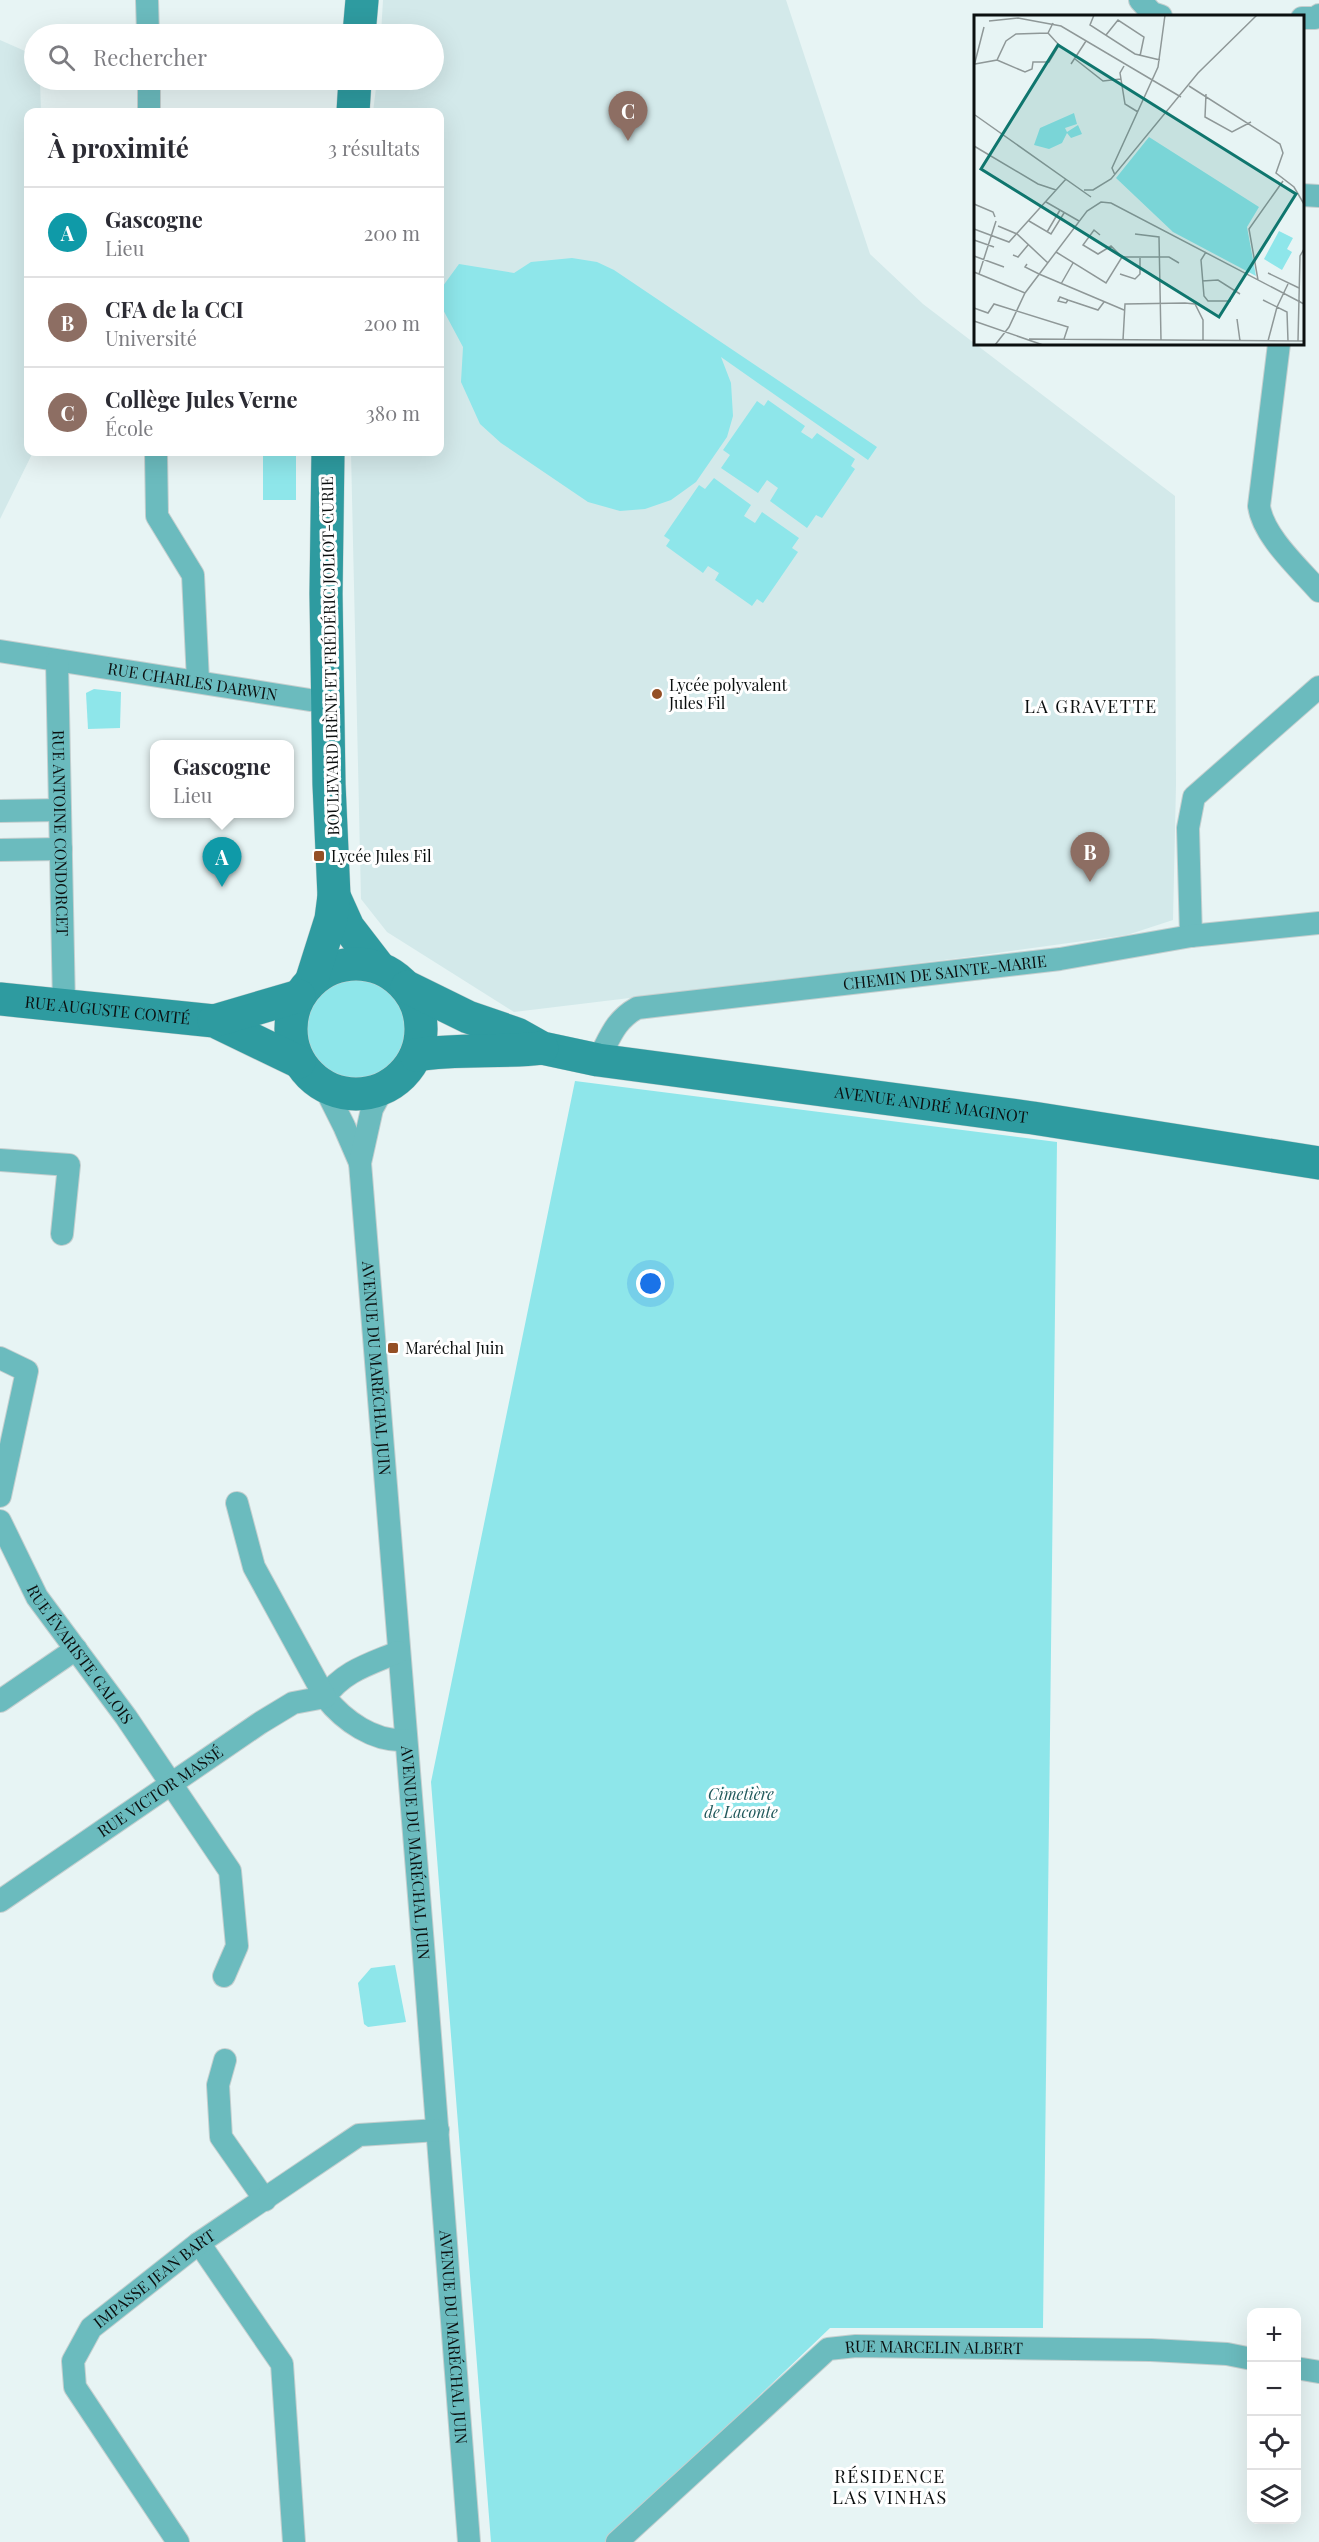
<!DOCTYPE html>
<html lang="fr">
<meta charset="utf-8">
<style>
body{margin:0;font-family:"Playfair Display",serif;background:#f2f2f3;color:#2b2b33}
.controls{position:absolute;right:18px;bottom:18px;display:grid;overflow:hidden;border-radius:12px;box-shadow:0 6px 24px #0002}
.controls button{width:54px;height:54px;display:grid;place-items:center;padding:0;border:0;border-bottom:2px solid #e1e1e2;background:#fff;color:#2b2b33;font:30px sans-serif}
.you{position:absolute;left:651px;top:1284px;width:21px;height:21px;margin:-15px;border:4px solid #fff;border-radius:50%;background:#1a73e8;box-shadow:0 0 0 9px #1a73e833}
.badge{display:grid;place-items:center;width:39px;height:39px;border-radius:50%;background:#db2777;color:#fff;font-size:20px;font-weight:700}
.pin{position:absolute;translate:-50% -50px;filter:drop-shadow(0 2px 3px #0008)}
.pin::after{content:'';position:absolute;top:32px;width:21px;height:18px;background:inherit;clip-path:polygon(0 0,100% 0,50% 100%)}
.popup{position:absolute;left:150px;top:740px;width:144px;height:78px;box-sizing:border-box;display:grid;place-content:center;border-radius:12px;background:#fff;filter:drop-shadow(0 2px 4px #0005);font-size:20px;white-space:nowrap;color:#7c7c81}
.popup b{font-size:22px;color:#2b2b33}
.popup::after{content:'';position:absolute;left:50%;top:100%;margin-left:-12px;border:12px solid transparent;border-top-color:#fff}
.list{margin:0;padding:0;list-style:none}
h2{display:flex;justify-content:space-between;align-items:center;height:78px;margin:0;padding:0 24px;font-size:26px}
h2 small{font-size:20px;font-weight:400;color:#7c7c81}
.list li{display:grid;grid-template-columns:39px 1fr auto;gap:18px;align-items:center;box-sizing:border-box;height:90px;padding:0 24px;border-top:2px solid #e1e1e2}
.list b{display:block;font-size:22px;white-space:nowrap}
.list p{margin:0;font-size:20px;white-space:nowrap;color:#7c7c81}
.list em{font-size:20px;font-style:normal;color:#7c7c81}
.icon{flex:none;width:33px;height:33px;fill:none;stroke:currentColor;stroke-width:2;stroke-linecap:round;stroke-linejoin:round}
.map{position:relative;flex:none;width:1319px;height:2542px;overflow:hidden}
.search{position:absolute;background:#fff;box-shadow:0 6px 24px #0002;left:24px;top:24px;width:420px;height:66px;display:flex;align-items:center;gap:15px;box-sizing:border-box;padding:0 21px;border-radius:33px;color:#7c7c81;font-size:22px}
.panel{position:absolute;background:#fff;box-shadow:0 6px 24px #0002;left:24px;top:108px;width:420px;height:348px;border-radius:12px}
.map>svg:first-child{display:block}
.built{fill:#d3e9ea}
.green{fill:#8ee6ea}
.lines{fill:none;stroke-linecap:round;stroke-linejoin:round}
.street-casing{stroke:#c4cfcf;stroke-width:24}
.secondary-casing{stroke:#c4cfcf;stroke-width:34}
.street{stroke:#6bbbbe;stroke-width:22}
.secondary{stroke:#2e9ba0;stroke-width:33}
.poi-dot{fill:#944f25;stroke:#fff;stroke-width:2}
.labels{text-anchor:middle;stroke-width:6;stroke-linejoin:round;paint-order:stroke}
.street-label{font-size:16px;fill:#0b0f0f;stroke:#fff}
.poi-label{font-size:16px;fill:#0b0f0f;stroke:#fff;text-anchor:start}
.park-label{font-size:16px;font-style:italic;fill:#1f575a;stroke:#fff}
.neighbourhood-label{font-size:18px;letter-spacing:1.5px;fill:#0b0f0f;stroke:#fff}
.inset-road{fill:none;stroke:#8f9898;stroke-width:1.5}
.view{fill:#0f766e;fill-opacity:0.15;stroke:#0f766e;stroke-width:3}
.inset-edge{fill:none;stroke:#0b0f0f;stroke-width:3}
</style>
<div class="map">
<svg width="1319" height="2542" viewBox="0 0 1319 2542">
<rect width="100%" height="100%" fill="#e7f4f4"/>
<g class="built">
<path d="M383,0H786L870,254L923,304L1175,496L1176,785L1173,920L1127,935L960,958L514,1012L387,932L361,899L351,452H440V112H373L377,80H434V34H381Z"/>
<path d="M0,40L34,55V80H40L41,112H28V452H33L0,519Z"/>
</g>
<g class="green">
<path d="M572,258L597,262L614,270L877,447L868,460L721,357L731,383L733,416L727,437L696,482L671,500L645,509L620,511L588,502L501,443L480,424L461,382L463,347L440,304V290L459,264L514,273L531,262Z"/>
<path d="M768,400L805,426L801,432L812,439L817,433L855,459L851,466L855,469L822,518L816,515L807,528L770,501L778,488L767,480L758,493L721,468L730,455L723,450L757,401L764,406Z"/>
<rect x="263" y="452" width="33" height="48"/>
<path d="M714,478L751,505L744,516L755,523L762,512L799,538L792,548L798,552L763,603L757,599L752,606L715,580L719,573L708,566L703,573L666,546L670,540L664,536L699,485L705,489Z"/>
<path d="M94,689L121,692L120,728L88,729L86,693Z"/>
<circle cx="355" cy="1027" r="53"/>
<path d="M575,1081L1057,1142L1043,2328H830L606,2542H491L431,1782Z"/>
<path d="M395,1965L406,2022L368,2027L364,2024L358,1983L371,1968Z"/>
</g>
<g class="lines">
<defs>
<g id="street">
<path d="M147,0L148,34"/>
<path d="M1140,0L1152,13L1161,16"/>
<path d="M1302,18H1315L1319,15"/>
<path d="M149,80V112"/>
<path d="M1302,195L1319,196"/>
<path d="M1279,344L1259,506C1263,536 1299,568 1319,591"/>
<path d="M156,452L157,516L193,575L198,681"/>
<path id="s1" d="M0,651L310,700H328"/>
<path id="s2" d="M57,661L64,1005"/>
<path d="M0,811L60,810"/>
<path d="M0,850L61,849"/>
<path d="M1191,936L1188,828L1194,797L1319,687"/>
<path id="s3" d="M598,1060C610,1038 614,1021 637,1008L1060,959L1191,936L1319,923"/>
<path d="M324,1086L344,1126L360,1163"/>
<path id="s4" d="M383,1089L372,1109L360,1163C397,1623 435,2082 469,2542"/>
<path d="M0,1160L69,1165L62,1234"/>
<path d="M0,1358L27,1371L0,1496"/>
<path id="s5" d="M0,1521L37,1597L126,1717L230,1871L237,1946L224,1976"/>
<path d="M398,1652C370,1664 343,1671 325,1697C344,1721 374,1742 405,1740"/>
<path d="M0,1701L76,1649"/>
<path id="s6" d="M0,1901L260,1723L293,1703L325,1697L254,1567L237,1503"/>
<path d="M225,2060L218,2085L221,2137L265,2200"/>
<path d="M199,2243L282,2364L294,2542"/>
<path d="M1296,2368L1319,2372"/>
<path id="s7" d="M178,2542L75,2387L73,2361L91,2328L199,2243L359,2135L438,2130"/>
<path id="s8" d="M617,2542L828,2349L856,2346L1151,2350L1227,2354L1252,2359"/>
</g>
<g id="secondary">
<path d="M359,34L362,0"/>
<path d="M353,112L355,80"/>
<path d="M334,896L348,927L378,966"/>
<circle cx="356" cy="1029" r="65"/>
<path d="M312,979L331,919L334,896L329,784L326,594L328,452"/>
<path id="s9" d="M407,987L468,1017L517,1034L542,1048L598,1060L1033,1118L1319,1163"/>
<path id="s10" d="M0,999L214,1021L299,1062"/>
<path d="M214,1021L299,996"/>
<path d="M416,1055C458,1048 500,1053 542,1048"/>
</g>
</defs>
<use href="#street" class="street-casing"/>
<use href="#secondary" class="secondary-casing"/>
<use href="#street" class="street"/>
<use href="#secondary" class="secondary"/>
</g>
<g class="poi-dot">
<circle cx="657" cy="694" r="6"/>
<rect x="313" y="850" width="12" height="12" rx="3"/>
<rect x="387" y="1342" width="12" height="12" rx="3"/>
</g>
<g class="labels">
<g class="street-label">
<text transform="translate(330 656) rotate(-91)" y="6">BOULEVARD IRÈNE ET FRÉDÉRIC JOLIOT-CURIE</text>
<text dy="6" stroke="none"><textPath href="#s1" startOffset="195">RUE CHARLES DARWIN</textPath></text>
<text dy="6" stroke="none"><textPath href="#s2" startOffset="172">RUE ANTOINE CONDORCET</textPath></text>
<text dy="6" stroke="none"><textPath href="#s3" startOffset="376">CHEMIN DE SAINTE-MARIE</textPath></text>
<text dy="6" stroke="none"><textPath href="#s10" startOffset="108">RUE AUGUSTE COMTÉ</textPath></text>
<text dy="6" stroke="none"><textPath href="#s9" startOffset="542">AVENUE ANDRÉ MAGINOT</textPath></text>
<text dy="6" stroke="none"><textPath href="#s4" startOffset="284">AVENUE DU MARÉCHAL JUIN</textPath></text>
<text dy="6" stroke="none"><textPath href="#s5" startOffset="156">RUE ÉVARISTE GALOIS</textPath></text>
<text dy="6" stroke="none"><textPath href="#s6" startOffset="194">RUE VICTOR MASSÉ</textPath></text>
<text dy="6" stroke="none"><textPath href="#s4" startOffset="770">AVENUE DU MARÉCHAL JUIN</textPath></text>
<text dy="6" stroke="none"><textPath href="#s7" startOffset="330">IMPASSE JEAN BART</textPath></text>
<text dy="6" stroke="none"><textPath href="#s4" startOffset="1256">AVENUE DU MARÉCHAL JUIN</textPath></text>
<text dy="6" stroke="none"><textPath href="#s8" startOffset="392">RUE MARCELIN ALBERT</textPath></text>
</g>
<g class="poi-label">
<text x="669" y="691">Lycée polyvalent<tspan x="669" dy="18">Jules Fil</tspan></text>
<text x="331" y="862">Lycée Jules Fil</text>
<text x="405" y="1354">Maréchal Juin</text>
</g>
<g class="park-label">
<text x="741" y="1800">Cimetière<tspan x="741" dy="18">de Laconte</tspan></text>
</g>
<g class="neighbourhood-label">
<text x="1091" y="713">LA GRAVETTE</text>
<text x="890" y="2483">RÉSIDENCE<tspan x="890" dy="21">LAS VINHAS</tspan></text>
</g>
</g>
<g transform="translate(974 15)">
<rect width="330" height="330" fill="#e7f4f4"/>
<path d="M100,98L103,109L91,113L93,117L104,110L108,119L97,123L93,118L88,128L75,134L60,130L66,113ZM175,122L285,192L273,212L282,261L199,217L142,163ZM305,216L319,223L313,234L318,237L308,255L290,244Z" fill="#8ee6ea"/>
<path class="inset-road" d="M120,0L116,10L161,39L186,45M15,6L44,3L87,11L207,82M132,20L144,5L170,22L166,41M101,44L129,66L147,64M23,45L51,57L58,54L59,47H75L85,30L74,18M1,49L23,45L32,26L42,19L74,18L79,8M97,49L112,26M0,51L10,12M150,51L146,58L151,89L164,97M215,71L306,129L309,138L302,158L320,172L330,189M232,79L231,102L258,117L277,107M1,100L117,182M0,131L64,169L82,175M141,160L138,153L184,52L191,0M110,175H119L137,164L224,58L283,0M72,187L105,206M0,189L19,197L21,202M55,206L77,219L90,198M24,211L43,219L74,248M0,214L35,227L92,164M73,217L86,195M161,219L185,222L187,325M126,220L120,215L109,230L124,239L137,231L148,242M0,225L20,232M82,237L132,268L148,242H195L205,248M232,237L227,245L230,281L234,286H257M39,240L44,242L54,230M0,241L30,252M53,249L51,252L65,259L150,295M0,257L51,278M294,258L325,273M5,259L22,206M146,259L161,264L166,259V243M284,265L275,214L309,166M228,266L244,265L266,279M87,269L99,248M94,285L92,288L84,286L86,282L94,285L124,295L130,287M289,285L313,297L314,326M0,293L14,298L20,289L94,312L90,324M263,304L266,326M0,306L69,330M55,324L330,326M149,325L151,289L211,288L221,289L229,305V325M294,326L303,292L314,269M324,326L326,241L330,234M21,330L35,312L51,278L113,196L127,187L137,188L330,289"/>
<path class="view" d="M84,30L322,179L245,302L7,154Z"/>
<rect width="330" height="330" class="inset-edge"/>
</g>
</svg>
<div class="controls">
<button>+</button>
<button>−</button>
<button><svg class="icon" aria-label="locate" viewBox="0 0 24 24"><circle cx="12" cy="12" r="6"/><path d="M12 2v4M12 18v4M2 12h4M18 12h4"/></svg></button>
<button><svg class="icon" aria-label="layers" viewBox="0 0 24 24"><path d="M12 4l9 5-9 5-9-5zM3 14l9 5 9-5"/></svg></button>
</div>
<div class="you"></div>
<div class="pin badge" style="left:222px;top:887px;background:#0f9aa8">A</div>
<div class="popup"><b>Gascogne</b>Lieu</div>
<div class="pin badge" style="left:1090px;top:882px;background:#8d6e63">B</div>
<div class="pin badge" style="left:628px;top:141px;background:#8d6e63">C</div>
<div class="search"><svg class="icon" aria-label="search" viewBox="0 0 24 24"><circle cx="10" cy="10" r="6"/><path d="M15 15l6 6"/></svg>Rechercher</div>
<section class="panel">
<h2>À proximité<small>3 résultats</small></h2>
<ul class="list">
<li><span class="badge" style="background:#0f9aa8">A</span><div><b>Gascogne</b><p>Lieu</p></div><em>200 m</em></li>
<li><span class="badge" style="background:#8d6e63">B</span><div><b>CFA de la CCI</b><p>Université</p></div><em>200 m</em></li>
<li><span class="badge" style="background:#8d6e63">C</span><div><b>Collège Jules Verne</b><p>École</p></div><em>380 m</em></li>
</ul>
</section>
</div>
